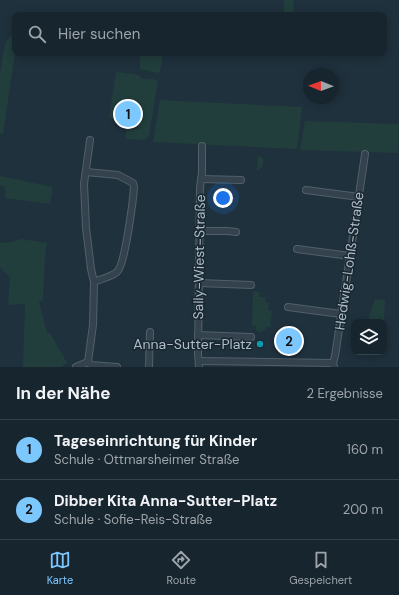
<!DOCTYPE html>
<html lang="de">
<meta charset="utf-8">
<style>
body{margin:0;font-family:"DM Sans",sans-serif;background:#24313a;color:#f1f3f6}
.controls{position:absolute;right:12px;bottom:12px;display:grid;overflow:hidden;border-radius:8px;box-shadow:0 2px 10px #0003}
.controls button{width:36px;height:36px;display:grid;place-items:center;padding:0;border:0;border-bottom:1px solid #36424a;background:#17252e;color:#f1f3f6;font:20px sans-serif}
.compass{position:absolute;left:303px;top:68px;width:36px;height:36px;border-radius:50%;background:#17252e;box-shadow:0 2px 10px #0003;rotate:271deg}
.you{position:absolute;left:223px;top:198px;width:14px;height:14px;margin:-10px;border:3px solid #fff;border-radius:50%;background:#1a73e8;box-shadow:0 0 0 6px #1a73e833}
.badge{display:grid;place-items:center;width:26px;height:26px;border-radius:50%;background:#7dc7ff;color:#111;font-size:13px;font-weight:700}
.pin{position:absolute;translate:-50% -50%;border:2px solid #fff;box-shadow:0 1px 4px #0006}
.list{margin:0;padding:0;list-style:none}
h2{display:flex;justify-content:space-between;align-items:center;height:52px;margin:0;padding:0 16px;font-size:17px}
h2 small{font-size:13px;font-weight:400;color:#9ea5aa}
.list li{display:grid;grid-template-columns:26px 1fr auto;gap:12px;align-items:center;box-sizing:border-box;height:60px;padding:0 16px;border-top:1px solid #36424a}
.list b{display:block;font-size:15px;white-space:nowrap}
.list p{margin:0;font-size:13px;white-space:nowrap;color:#9ea5aa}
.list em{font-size:13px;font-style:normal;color:#9ea5aa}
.icon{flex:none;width:22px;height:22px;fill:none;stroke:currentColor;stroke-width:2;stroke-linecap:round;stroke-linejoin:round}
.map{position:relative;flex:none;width:399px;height:367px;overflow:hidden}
.search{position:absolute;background:#17252e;box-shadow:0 2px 10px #0003;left:12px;right:12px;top:12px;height:44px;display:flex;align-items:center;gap:10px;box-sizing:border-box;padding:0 14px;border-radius:8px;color:#9ea5aa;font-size:15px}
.sheet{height:172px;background:#17252e}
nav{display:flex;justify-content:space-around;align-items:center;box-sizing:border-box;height:56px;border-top:1px solid #36424a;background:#17252e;font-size:11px;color:#9ea5aa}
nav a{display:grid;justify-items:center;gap:2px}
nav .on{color:#7dc7ff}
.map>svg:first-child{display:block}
.green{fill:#213e3c}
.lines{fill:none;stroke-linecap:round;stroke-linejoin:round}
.minor-casing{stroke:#51606a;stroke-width:8}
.minor{stroke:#33424d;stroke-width:6}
.culture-dot{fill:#0f9aa8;stroke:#192731;stroke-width:1.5}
.labels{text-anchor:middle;stroke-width:3;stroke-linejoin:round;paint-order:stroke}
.street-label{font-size:14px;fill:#aebdc9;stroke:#192731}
.poi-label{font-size:14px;fill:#aebdc9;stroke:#192731;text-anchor:end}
</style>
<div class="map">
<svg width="399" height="367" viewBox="0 0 399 367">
<rect width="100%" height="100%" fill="#1f313d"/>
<g class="green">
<path d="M284,0H294L293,15H284Z"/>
<path d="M15,31V53L3,134H0V73L5,43Z"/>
<path d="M140,53H163L160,72L157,73L140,69Z"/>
<path d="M116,72L140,75V78L158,80L149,136L145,140L126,139V128L138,129L139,107L118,106L117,120L109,118Z"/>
<path d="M160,100L302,107L297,149L153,142Z"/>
<path d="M305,121L399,124L398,153L300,150Z"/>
<path d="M258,155C266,158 265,167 257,171Z"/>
<path d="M0,176L53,187L50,204L5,198V187L0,185Z"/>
<path d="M21,239L47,243L45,256L43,300L39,302L47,333H50L67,363L60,367H23L25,304L8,305L10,278L0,267V242L8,243Z"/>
<path d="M253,291L259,292V297H265V302L269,303L268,310L272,311L270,327H266L265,330L261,332C258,332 255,330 256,326H252Z"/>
<path d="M375,299L385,300L384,322H368L370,313Z"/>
</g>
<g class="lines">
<defs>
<g id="minor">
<path d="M86,172L118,175L133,183L134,187C133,201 125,265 117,272C111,277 101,279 94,282"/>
<path d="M201,179L241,180"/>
<path d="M306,190L359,197"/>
<path d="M199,231H227L236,232"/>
<path d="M297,249L350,256"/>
<path d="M199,283L251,285"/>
<path d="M288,307L341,314"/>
<path d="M198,335L251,337"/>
<path d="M199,361L333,363"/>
<path d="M88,362L93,325L94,282L91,269L86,228L84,184L90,140"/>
<path d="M76,367L88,362L91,365L117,367"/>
<path d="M149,367L150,332"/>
<path d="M199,367L198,354L200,187L202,173V146"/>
<path d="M334,367L333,363L335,356L353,236L365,154"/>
</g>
</defs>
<use href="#minor" class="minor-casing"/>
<use href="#minor" class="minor"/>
</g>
<circle class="culture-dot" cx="260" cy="344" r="4"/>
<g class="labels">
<g class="street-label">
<text transform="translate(199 257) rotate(-89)" y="5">Sally-Wiest-Straße</text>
<text transform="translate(349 261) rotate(-82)" y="5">Hedwig-Lohß-Straße</text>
</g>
<g class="poi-label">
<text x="252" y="349">Anna-Sutter-Platz</text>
</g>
</g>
</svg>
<div class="controls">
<button><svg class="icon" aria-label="layers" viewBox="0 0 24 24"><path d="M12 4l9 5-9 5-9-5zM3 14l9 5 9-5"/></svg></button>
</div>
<svg class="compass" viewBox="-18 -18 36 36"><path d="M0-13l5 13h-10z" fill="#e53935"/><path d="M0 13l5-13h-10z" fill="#9ea5aa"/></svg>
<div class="you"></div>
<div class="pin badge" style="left:128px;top:114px">1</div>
<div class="pin badge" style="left:289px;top:341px">2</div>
<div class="search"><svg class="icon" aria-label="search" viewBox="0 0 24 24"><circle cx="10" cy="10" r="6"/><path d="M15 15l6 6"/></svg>Hier suchen</div>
</div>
<section class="sheet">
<h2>In der Nähe<small>2 Ergebnisse</small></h2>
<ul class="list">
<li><span class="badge">1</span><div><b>Tageseinrichtung für Kinder</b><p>Schule · Ottmarsheimer Straße</p></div><em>160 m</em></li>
<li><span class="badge">2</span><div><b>Dibber Kita Anna-Sutter-Platz</b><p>Schule · Sofie-Reis-Straße</p></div><em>200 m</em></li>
</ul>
</section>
<nav>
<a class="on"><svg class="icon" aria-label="map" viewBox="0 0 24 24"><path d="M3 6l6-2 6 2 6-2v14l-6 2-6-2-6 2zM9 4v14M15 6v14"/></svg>Karte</a>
<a><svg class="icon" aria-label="directions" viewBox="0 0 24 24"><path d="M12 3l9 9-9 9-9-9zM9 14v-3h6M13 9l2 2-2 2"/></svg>Route</a>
<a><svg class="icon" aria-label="saved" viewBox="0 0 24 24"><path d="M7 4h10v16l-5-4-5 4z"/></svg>Gespeichert</a>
</nav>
